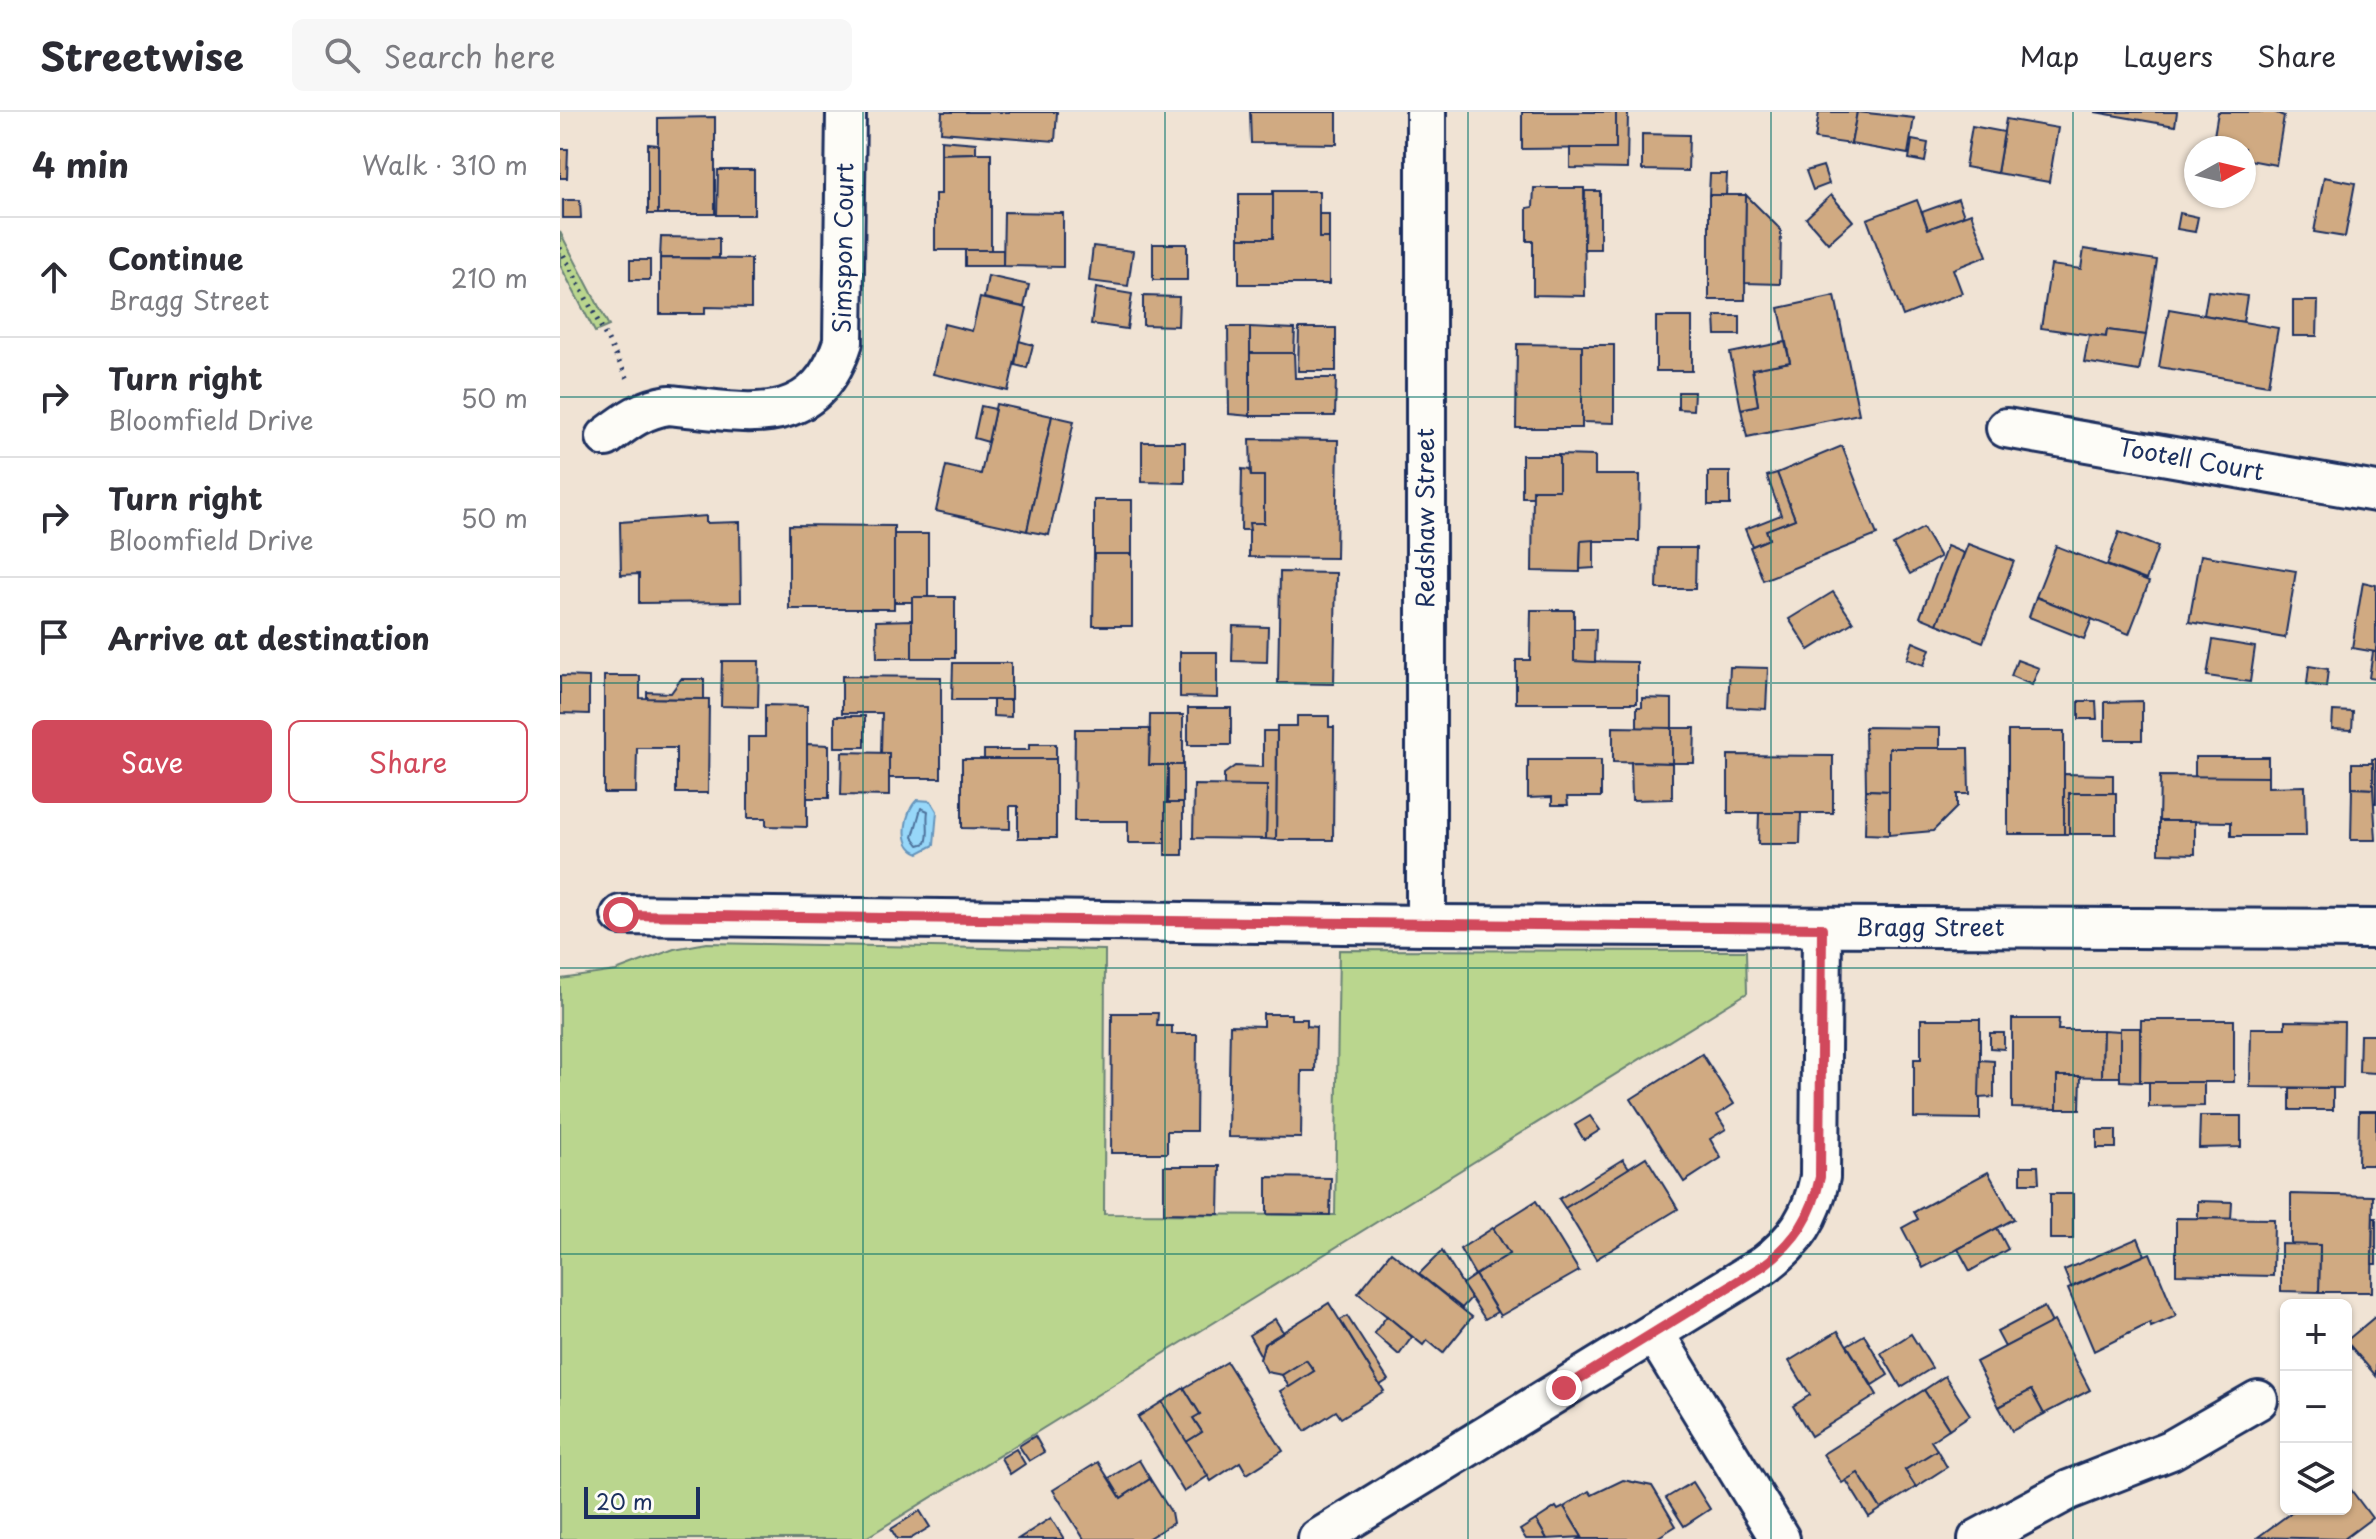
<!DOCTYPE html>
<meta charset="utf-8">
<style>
body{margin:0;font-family:"Playpen Sans",sans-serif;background:#f7f7f7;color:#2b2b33}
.controls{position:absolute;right:24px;bottom:24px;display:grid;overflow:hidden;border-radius:12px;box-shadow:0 2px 6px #0004}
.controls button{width:72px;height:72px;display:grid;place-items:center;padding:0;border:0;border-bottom:2px solid #e1e1e2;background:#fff;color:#2b2b33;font:40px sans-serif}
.compass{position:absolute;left:1624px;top:24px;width:72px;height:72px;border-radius:50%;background:#fff;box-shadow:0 2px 6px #0004;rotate:82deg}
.scale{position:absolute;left:24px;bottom:20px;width:116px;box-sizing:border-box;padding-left:8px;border:4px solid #1b2f5e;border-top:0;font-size:22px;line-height:28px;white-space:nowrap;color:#1b2f5e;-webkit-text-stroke:6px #fdfcf7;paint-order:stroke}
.stop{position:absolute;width:24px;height:24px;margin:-18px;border:6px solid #d1495b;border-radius:50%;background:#fff}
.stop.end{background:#d1495b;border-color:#fff;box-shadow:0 2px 8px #0008}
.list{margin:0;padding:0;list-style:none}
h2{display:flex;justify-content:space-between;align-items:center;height:104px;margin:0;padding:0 32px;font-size:34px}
h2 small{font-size:26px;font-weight:400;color:#7c7c81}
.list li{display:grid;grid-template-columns:52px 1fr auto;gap:24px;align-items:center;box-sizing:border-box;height:120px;padding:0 32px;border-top:2px solid #e1e1e2}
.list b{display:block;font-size:30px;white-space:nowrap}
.list p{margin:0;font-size:26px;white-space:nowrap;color:#7c7c81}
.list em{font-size:26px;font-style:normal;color:#7c7c81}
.actions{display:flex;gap:16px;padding:24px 32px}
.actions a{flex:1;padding:18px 0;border:2px solid #d1495b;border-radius:12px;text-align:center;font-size:28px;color:#d1495b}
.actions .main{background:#d1495b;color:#fff}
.icon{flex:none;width:44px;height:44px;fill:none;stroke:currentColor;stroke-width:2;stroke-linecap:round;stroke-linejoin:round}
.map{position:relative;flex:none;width:1816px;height:1427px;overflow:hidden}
header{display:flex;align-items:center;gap:48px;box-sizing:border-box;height:112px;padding:0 40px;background:#fff;border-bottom:2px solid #e1e1e2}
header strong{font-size:38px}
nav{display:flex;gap:44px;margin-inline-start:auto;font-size:28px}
.search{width:560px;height:72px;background:#f7f7f7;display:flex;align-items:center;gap:20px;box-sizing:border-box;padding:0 28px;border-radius:12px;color:#7c7c81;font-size:30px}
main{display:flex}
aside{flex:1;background:#fff}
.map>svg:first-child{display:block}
.green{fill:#bad68e;stroke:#6a8276;stroke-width:2}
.water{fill:#97d7f9;stroke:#6594bb;stroke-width:2}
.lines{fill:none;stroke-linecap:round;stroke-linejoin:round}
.shore{stroke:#4d729c;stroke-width:2}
.building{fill:#d0aa82;stroke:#1b2f5e;stroke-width:2}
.minor-casing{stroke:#1b2f5e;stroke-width:44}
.path{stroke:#1b2f5e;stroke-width:5;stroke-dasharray:2 6;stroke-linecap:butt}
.minor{stroke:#fdfcf7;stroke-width:38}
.route{stroke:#d1495b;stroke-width:10}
.grid{fill:none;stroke:#0f766e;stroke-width:2;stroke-opacity:0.55}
.labels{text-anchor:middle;stroke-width:8;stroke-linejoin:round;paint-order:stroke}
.street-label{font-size:24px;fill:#1b2f5e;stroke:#fdfcf7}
</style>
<header>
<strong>Streetwise</strong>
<div class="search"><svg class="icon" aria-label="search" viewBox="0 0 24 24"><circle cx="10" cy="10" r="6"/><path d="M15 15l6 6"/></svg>Search here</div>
<nav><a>Map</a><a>Layers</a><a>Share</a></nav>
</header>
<main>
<aside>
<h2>4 min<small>Walk · 310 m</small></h2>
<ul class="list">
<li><svg class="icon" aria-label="ahead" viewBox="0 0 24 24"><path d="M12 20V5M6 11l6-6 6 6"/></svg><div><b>Continue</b><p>Bragg Street</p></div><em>210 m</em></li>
<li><svg class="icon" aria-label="right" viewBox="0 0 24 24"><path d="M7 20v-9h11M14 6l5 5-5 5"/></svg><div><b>Turn right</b><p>Bloomfield Drive</p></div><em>50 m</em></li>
<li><svg class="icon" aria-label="right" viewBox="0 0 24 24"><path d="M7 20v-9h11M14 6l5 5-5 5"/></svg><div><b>Turn right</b><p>Bloomfield Drive</p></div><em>50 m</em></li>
<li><svg class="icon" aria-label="arrive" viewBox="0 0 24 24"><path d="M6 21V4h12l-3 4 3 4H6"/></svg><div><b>Arrive at destination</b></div></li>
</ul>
<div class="actions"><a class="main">Save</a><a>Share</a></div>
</aside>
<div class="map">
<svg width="1816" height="1427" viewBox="0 0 1816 1427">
<rect width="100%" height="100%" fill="#f0e3d4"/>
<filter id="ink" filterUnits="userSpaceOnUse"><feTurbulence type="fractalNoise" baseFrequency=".0125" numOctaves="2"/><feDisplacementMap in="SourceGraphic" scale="16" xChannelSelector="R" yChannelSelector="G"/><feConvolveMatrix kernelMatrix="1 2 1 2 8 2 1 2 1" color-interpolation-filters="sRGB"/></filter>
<g filter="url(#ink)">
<g class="green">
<path d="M0,120L49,214L35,220L0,153Z"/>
<path d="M147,831L545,838L544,1102L775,1103L779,838L1186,839L1187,881L304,1427H0V867L56,859L114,837Z"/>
</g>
<path class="water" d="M357,688L371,689L377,699L374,733L359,741C337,734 346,697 357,688Z"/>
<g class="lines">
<path class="shore" d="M361,696L368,699C366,709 370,722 366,731L359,733L353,725Z"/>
</g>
<g class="building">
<path d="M382,0H497L495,29L381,20Z"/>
<path d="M690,0H777V32L691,31Z"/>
<path d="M962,0H1056V36L962,37Z"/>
<path d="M1056,0H1068L1067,57L1010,56V36H1056Z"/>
<path d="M1259,0H1297L1291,32L1255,27Z"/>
<path d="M1297,0L1354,6L1348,42L1291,32Z"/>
<path d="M1535,0H1617L1615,14Z"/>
<path d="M1658,0H1714L1724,4L1716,53L1684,47V36H1652Z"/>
<path d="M155,5V102H98V6Z"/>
<path d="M1446,7L1498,16L1489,70L1437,61Z"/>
<path d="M1412,14L1444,20L1437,61L1405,55Z"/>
<path d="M1082,22L1129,23L1128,59L1082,58Z"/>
<path d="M381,28L416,31V41L381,42Z"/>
<path d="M1352,28L1368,31L1365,50L1349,47Z"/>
<path d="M88,32L98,33V102H88Z"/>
<path d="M0,37H8L7,66H0Z"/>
<path d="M416,41H431V138H375V82H381V42Z"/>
<path d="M1263,54L1269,72L1253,78L1246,59Z"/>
<path d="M158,58H194V103H157Z"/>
<path d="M1150,62H1167L1166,83H1149Z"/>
<path d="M1764,65L1795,71L1785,125L1754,120Z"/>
<path d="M974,76H1024L1025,184L973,183V129H967V96L973,95Z"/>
<path d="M713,79H759V126H769V172H679V126H713Z"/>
<path d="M1025,79H1040V137H1024Z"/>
<rect x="679" y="82" width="34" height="44"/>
<path d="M1149,83H1186L1185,188H1149Z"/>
<path d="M1186,83L1221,118L1220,172L1185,171Z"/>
<path d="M1271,83L1293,109L1268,131L1246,106Z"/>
<path d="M1398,87L1404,104L1368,117L1362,100Z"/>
<path d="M3,88H20L21,106H3Z"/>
<path d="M1357,88L1368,117L1411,101L1427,144L1393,157L1402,181L1343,204L1307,107Z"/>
<path d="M444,100L503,101V155L443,154Z"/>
<path d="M1620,101L1638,105L1635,120L1617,117Z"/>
<rect x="759" y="102" width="10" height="24"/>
<path d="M101,125L159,126V146H100Z"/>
<rect x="593" y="132" width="34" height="36"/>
<path d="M533,134L573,139L568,174L529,169Z"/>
<path d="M1524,137L1597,148L1586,223L1547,218L1546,225L1481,216L1491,153L1521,157Z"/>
<rect x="405" y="138" width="38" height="16"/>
<path d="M100,146L191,147V196L145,195V202H100Z"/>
<rect x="70" y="148" width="20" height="20"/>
<path d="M428,164L469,173L464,195L424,186Z"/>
<path d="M536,176L572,182L567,217L531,212Z"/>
<path d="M1648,179L1687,184L1683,210L1644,203Z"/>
<path d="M583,184L619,185L618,214L583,213Z"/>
<path d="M1275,184L1299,302L1187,325L1181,297L1198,293L1192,257L1230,250L1219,196Z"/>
<path d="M420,186L467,196L448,279L373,262L384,212L412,219Z"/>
<path d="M1733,189H1758L1757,224H1733Z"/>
<path d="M1609,197L1718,216L1708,273L1599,255Z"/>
<path d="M1155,204H1180V223H1156Z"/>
<rect x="1096" y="205" width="36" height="54"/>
<path d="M668,215H690V304L669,302Z"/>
<path d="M690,215L735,217L734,241H690Z"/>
<path d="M739,216H776V259H738Z"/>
<path d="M1547,218L1586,223L1579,259L1524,250L1529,223L1546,225Z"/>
<path d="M459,229L473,233L467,256L455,253Z"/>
<path d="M1225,230L1230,250L1192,257L1198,293L1181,297L1170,241Z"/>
<path d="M957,232L1022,233V316H956Z"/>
<path d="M1022,233H1054V311L1022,310Z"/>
<path d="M690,241H734L735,266H776L775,304H690Z"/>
<path d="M1118,280H1134L1133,298L1118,297Z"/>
<path d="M436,292L492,304L467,419L376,399L386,354L421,362Z"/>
<path d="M421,294L435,297L428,330L414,326Z"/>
<path d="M492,304L514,309L489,423L467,419Z"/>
<path d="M690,327L778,328L776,446L689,445V411H704V364H691Z"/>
<path d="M582,330H625V371L582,370Z"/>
<path d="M1282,334L1317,423L1203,468L1190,435L1209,427L1206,418L1235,407L1217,361Z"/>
<path d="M962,343H999V378H973L974,385H962Z"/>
<path d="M999,343L1035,344V363H1080L1079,429H1021L1020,460L972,459L973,378H999Z"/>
<path d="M682,357L690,358L691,364H704V411H689L690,418H681Z"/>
<rect x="1148" y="360" width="22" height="33"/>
<path d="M1217,361L1235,407L1206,418L1209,427L1192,434L1185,417L1221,403L1207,364Z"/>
<rect x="534" y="388" width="38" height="54"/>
<path d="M146,404V411L180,410L181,490L79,491V462L61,463L60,410Z"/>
<path d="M229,413L334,414V497H229Z"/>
<path d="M1363,416L1380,445L1350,462L1333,433Z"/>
<path d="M1559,420L1598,435L1586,468L1547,453Z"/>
<path d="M334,422H368V485H352V490H334Z"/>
<path d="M1034,428V456L1020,457L1021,429Z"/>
<path d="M1408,432L1454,449L1423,530L1377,512Z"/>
<path d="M1387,434L1404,441L1377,512L1360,505Z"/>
<path d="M1496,434L1589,470L1569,522L1476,485Z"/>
<path d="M1098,436H1136L1135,477H1097Z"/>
<path d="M534,442H572V514H533Z"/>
<path d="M1641,443L1736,459L1725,526L1629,510Z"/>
<path d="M720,460L776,461L774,572L718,571Z"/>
<path d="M1803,470L1816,473V540L1792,536Z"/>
<path d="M1273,480L1293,510L1249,538L1229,507Z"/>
<rect x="352" y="485" width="43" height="61"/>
<path d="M1476,485L1532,507L1524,527L1469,505Z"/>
<path d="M971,498H1014V549L1077,550V591H956V548H970Z"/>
<path d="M352,508V546H317L316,509Z"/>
<path d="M673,514L708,515L707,550L672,549Z"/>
<path d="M1014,517H1036L1035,550L1014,549Z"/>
<path d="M1653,528L1695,535L1690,570L1647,564Z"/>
<path d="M1353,530L1370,537L1364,553L1347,547Z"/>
<path d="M620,540H657V586L620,585Z"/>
<path d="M1813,540H1816V567L1809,566Z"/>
<path d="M1457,548L1479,556L1472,573L1451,564Z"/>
<path d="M162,549H199L198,595L161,594Z"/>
<path d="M393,551H451V588H392Z"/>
<path d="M1749,554L1768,557L1766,575L1747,572Z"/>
<path d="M1170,555L1208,556L1206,597L1168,595Z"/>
<path d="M0,564L29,565V602L0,601Z"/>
<path d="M44,564H80V586L149,587L148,681H116V636H77L76,681H44Z"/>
<path d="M282,564L381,565V666H329V641H321L322,601H282Z"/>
<path d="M121,567H144V587L87,586V580L111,581Z"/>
<path d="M1082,586L1112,587V616H1077V595H1082Z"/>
<path d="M433,588H451V605L433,604Z"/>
<path d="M1519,589H1536L1537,607H1519Z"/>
<path d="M1582,589V628H1545V590Z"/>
<path d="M205,593L247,594V715L206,714V706H188V625H205Z"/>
<rect x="628" y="596" width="43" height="37"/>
<path d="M1773,599L1793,600L1792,618L1772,617Z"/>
<path d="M590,603H623V653H589Z"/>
<rect x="275" y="604" width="30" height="31"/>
<path d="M737,604H769V615H774L773,728H716L717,614H737Z"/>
<path d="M1053,615L1112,616V651L1053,650Z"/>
<path d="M1305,615L1380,616V636H1329V679L1306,678Z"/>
<path d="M1112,616H1135L1134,651H1112Z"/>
<path d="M515,617H590L589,653H608L605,731H568V709H514Z"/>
<path d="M703,619H717L716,728L706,727L707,674H664V662L675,654L703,655Z"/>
<rect x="1448" y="619" width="56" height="103"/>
<path d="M247,632L269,633V686H247Z"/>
<path d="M469,632H496V647L424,648V638H469Z"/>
<path d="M1329,636H1408L1409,682H1397V695L1373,719L1329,723Z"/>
<path d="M282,640L329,641V684L281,683Z"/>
<path d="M1168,643L1273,644V701H1168Z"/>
<rect x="1635" y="645" width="73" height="20"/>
<path d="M402,647H496V726H458V694H450V717L402,716Z"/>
<path d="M1812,647H1816V691H1813Z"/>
<path d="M968,648H1041V685H1007L1008,693H992V685L968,686Z"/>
<path d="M1071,650L1112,651V687L1072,688Z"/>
<path d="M1792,651H1813V677L1792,676Z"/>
<rect x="608" y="653" width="15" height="38"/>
<path d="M1504,662L1553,663V681H1509V722H1504Z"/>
<path d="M1600,664L1708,665V675L1745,674L1746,724H1671V710L1599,709Z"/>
<path d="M634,673L707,674L706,727L633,726Z"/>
<path d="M1792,676L1813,677L1816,728H1791Z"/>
<path d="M1306,678L1329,679V723L1305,722Z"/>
<rect x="1509" y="681" width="47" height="41"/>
<rect x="605" y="691" width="18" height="52"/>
<path d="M1199,701H1241L1240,732H1198Z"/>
<path d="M1599,709H1635V742L1599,741Z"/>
<path d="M552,901H598L597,914H612V922H637L636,1019H607V1041H551Z"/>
<path d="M703,902H731V907H747V914L756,915L755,959H742L741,1026L668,1025L670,913L703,914Z"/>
<path d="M1361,907H1420V1007L1354,1006V947H1361Z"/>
<path d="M1452,907H1499L1498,918H1543L1542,965L1497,964V997L1452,996Z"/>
<path d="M1581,908H1674V970H1580Z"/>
<path d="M1725,909L1784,910L1783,976L1690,975L1691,916H1725Z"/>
<path d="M1560,916H1580V970L1560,969Z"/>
<path d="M1543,918L1560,919V965H1542Z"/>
<path d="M1430,921H1444V937L1430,936Z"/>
<path d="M1800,923H1816V961L1799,960Z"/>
<path d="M1142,942L1174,992L1157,1003L1166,1017L1150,1027L1161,1046L1124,1070L1071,987Z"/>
<path d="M1420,948L1434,949V985L1419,986Z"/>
<path d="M1497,964H1521L1520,997H1497Z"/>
<path d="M1589,970H1644V994L1589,995Z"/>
<rect x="1730" y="976" width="43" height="22"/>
<path d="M1799,999H1816V1053H1798Z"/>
<path d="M1030,1004L1040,1018L1024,1028L1015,1013Z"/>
<path d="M1640,1004H1681V1035L1639,1036Z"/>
<rect x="1537" y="1018" width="19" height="18"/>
<path d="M1086,1045L1118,1097L1036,1147L1005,1096Z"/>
<path d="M1063,1047L1069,1056L1005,1096L999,1087Z"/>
<path d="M604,1054H660L659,1102L604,1101Z"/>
<path d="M1461,1054H1478L1479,1071H1461Z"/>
<path d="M1428,1060L1454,1107L1363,1156L1342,1116L1358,1107L1354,1100Z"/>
<path d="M707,1065L771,1066L770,1103L707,1102Z"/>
<rect x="1490" y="1082" width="23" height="45"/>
<path d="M1731,1082L1813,1084L1812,1180H1759L1760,1133H1731Z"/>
<path d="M976,1089L1019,1159L940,1204L915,1163L949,1142L933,1116Z"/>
<path d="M1638,1089L1672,1090L1671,1107L1638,1106Z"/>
<path d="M1616,1106L1714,1107L1713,1164L1616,1162Z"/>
<path d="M1813,1106H1816V1152H1812Z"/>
<path d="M933,1116L949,1142L915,1163L900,1137Z"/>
<path d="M1437,1116L1448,1137L1410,1159L1398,1137Z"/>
<path d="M1578,1126L1585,1143L1511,1175L1504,1158Z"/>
<path d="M1721,1132L1760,1133L1759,1180L1721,1179Z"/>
<path d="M882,1139L911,1186L902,1196L859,1162Z"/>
<path d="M831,1140L912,1205L883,1241L867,1228L863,1233L798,1181Z"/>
<path d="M1590,1141L1616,1204L1591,1215L1590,1211L1534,1239L1508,1177Z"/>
<path d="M915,1163L937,1200L925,1207L902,1172Z"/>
<path d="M769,1191L824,1279L781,1306L776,1299L745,1319L720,1279L754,1259L746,1248L722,1263L707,1260L700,1247L704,1232Z"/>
<path d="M1484,1195L1492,1211L1445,1235L1437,1220Z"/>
<path d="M787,1204L828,1268L820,1273L780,1208Z"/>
<path d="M827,1204L852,1225L839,1243L814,1221Z"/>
<path d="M1816,1204V1264L1786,1229Z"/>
<path d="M715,1207L723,1220L704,1232L701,1244L689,1223Z"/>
<path d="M1494,1209L1530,1278L1484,1302L1471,1278L1439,1295L1416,1250Z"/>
<path d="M1278,1219L1317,1283L1251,1324L1233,1294L1250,1283L1229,1249Z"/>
<path d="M1351,1222L1372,1256L1341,1275L1321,1241Z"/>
<path d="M1304,1223L1328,1263L1312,1273L1287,1233Z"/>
<path d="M746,1248L754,1259L729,1275L722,1263Z"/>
<path d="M667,1250L723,1339L687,1362L680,1350L651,1369L626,1330L642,1320L633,1306L640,1302L624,1276Z"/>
<path d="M1385,1264L1410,1303L1389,1317L1364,1278Z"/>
<path d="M624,1276L640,1302L633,1306L642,1320L626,1330L602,1290Z"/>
<path d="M1364,1278L1389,1317L1371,1329L1377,1338L1345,1358L1356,1375L1321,1397L1298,1361L1282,1371L1263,1342Z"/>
<path d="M1471,1278L1484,1302L1452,1319L1439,1295Z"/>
<path d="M602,1290L648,1364L624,1380L578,1305Z"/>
<path d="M475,1324L484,1340L469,1349L459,1334Z"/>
<path d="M456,1337L465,1352L450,1362L441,1346Z"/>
<path d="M1377,1338L1387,1355L1356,1375L1345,1358Z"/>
<path d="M579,1348L590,1367L561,1386L549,1366Z"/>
<path d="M538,1350L561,1386L590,1367L611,1400L613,1411L587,1427H524L493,1378Z"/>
<path d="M1298,1361L1321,1397L1309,1405L1286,1368Z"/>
<path d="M1063,1368L1092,1374L1116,1414L1095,1427H1019L1022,1425L1004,1395L1029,1379L1032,1383Z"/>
<path d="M1133,1370L1150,1397L1124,1414L1106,1386Z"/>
<path d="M1786,1371L1812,1406L1784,1427L1698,1425L1736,1397H1786Z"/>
<path d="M996,1395L998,1398L1004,1395L1022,1425L987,1427L976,1408Z"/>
<path d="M360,1399L370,1415L350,1427H337L331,1417Z"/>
<path d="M491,1406L504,1427H458Z"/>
<path d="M976,1408L987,1427H966L960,1418Z"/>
</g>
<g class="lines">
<defs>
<g id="minor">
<path d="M1446,316L1816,380"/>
<path d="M46,325C67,309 82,297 109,293C185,300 254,321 283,230L286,0"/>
<path d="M61,803L866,813L1816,817"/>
<path d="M866,813V0"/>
<path d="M1094,1221L1220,1427"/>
<path d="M758,1427L1204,1153C1236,1129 1252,1104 1260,1065L1262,816"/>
<path d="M1418,1427L1509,1378L1611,1338L1698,1288"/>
</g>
</defs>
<use href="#minor" class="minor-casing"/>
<path class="path" d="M0,136L68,267"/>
<use href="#minor" class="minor"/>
</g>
</g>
<g class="lines" filter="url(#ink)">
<path class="route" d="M61,803L1262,816L1260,1065C1252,1104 1236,1129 1204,1153L1004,1276"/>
</g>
<path class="grid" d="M303,0V1427M605,0V1427M908,0V1427M1211,0V1427M1513,0V1427M0,285H1816M0,571H1816M0,856H1816M0,1142H1816"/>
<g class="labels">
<g class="street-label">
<text transform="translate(284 136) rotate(-89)" y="8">Simspon Court</text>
<text transform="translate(1631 348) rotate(10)" y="8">Tootell Court</text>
<text transform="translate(866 406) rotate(-90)" y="8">Redshaw Street</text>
<text x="1370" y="824">Bragg Street</text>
</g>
</g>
</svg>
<div class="controls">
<button>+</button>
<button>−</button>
<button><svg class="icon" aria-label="layers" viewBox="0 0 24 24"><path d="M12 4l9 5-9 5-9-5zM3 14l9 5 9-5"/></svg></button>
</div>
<svg class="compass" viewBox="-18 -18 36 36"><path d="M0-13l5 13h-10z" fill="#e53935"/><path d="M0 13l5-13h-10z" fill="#7c7c81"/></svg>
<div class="scale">20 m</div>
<div class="stop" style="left:61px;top:803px"></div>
<div class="stop end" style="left:1004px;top:1276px"></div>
</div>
</main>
